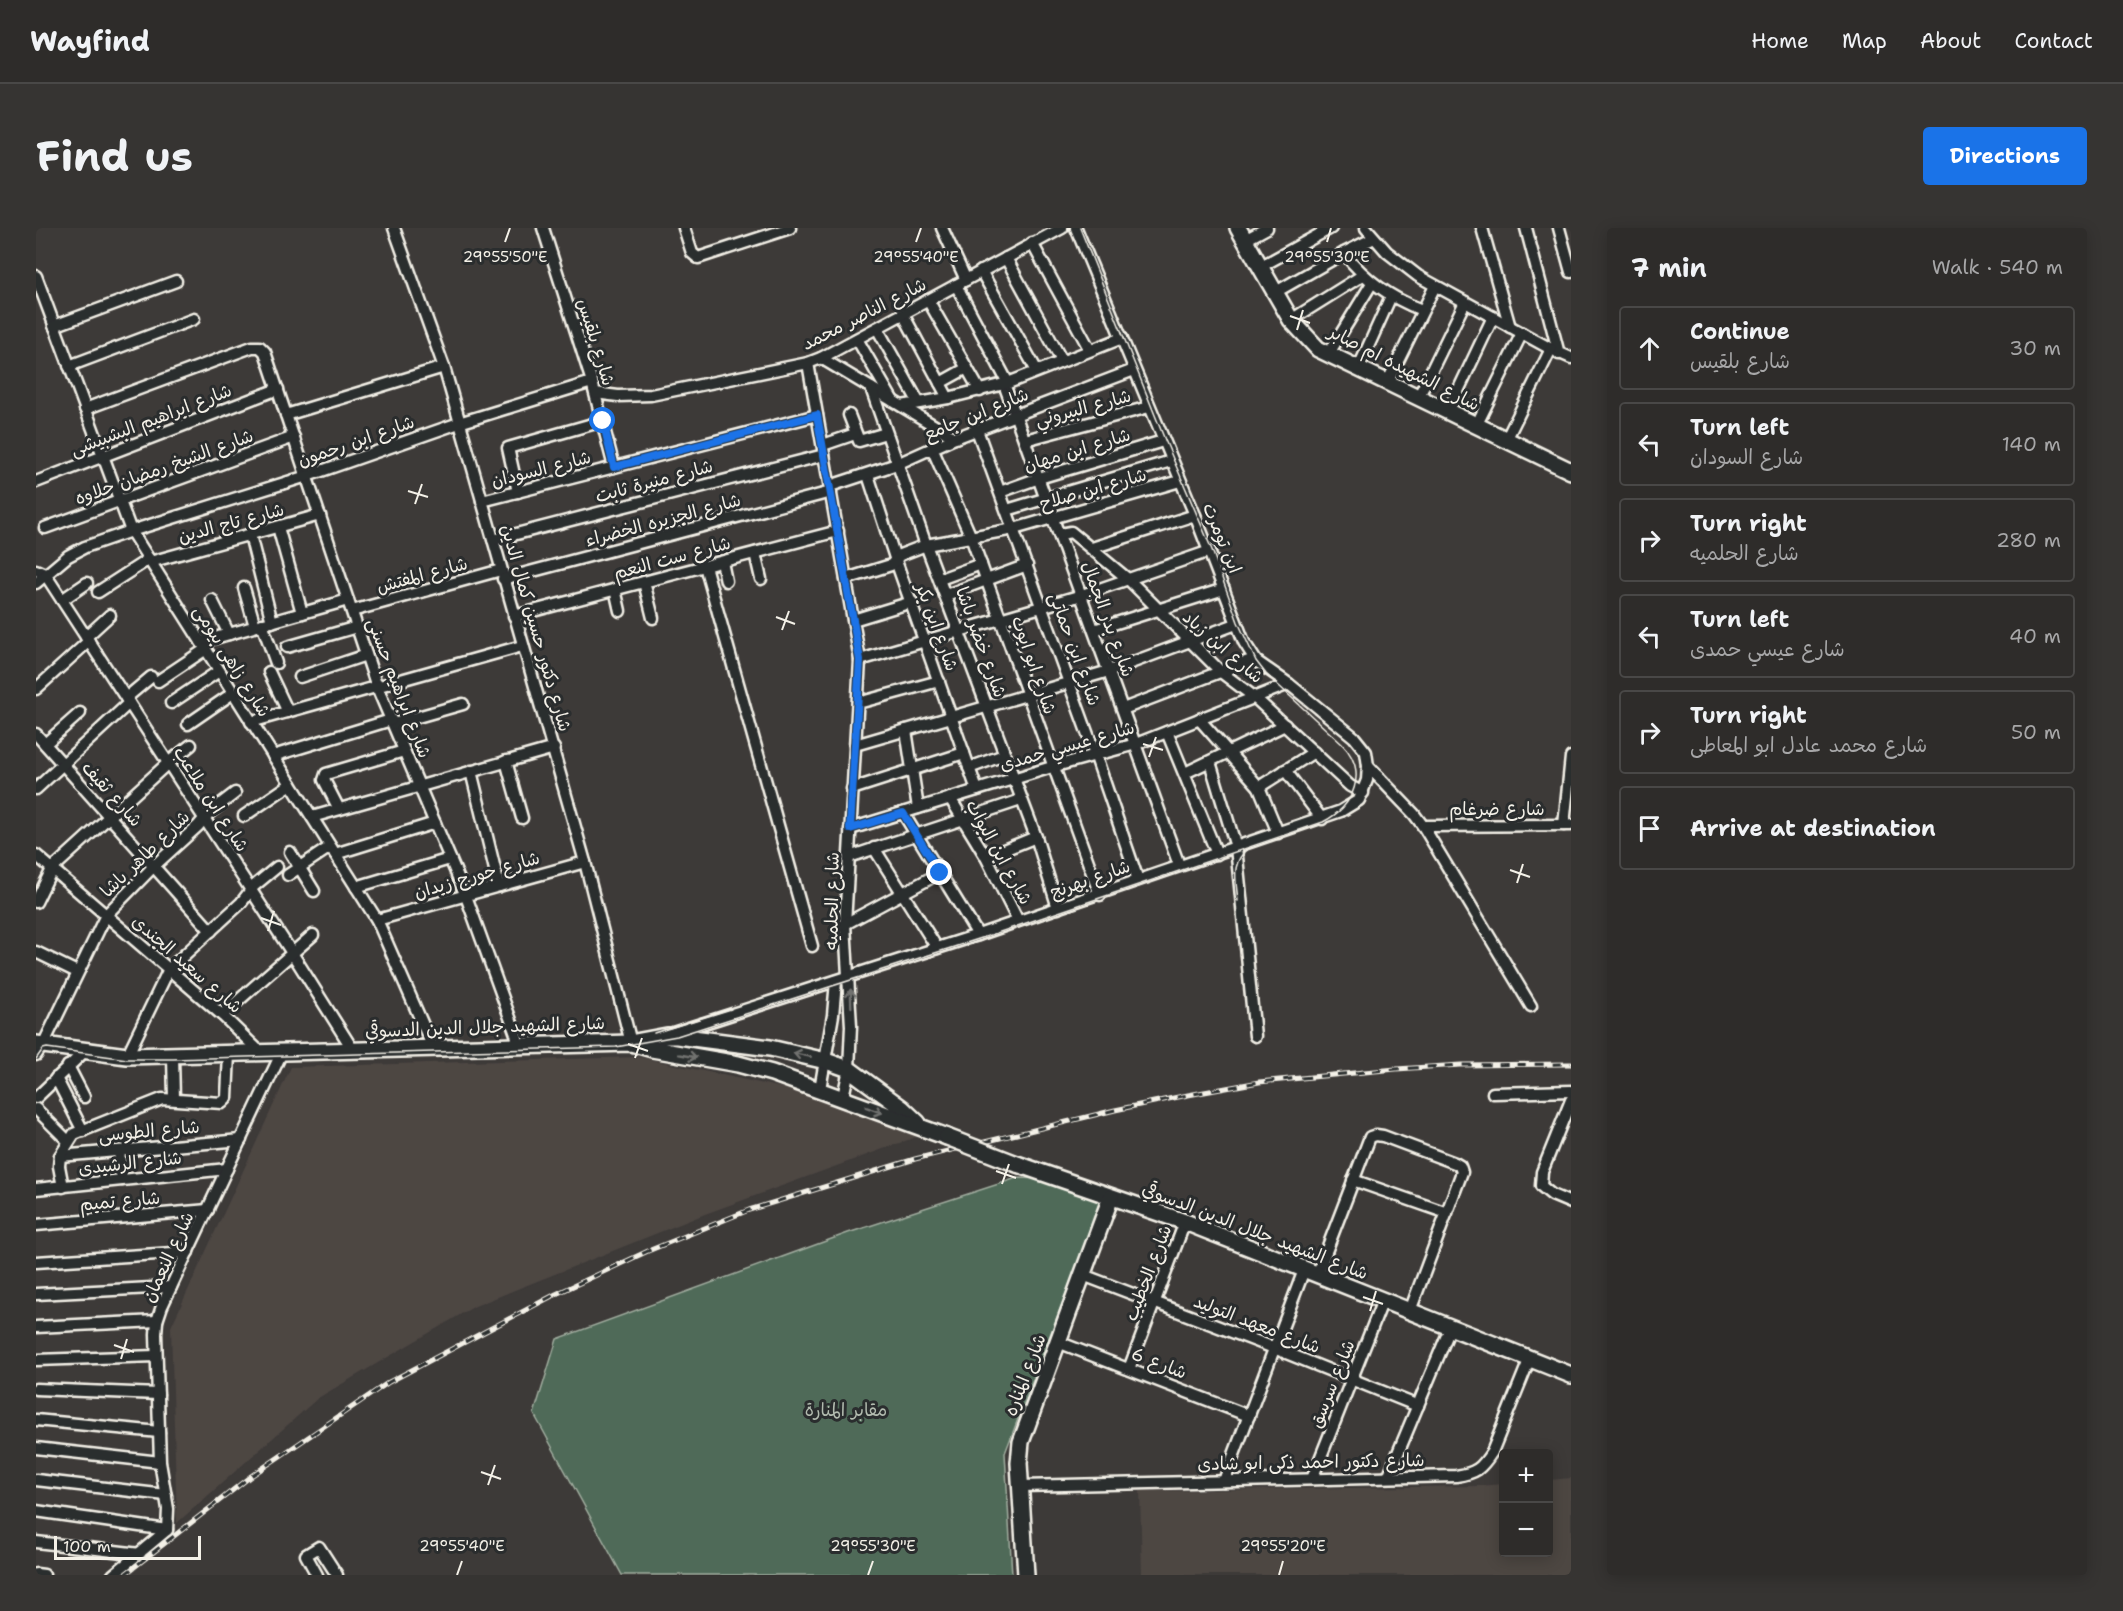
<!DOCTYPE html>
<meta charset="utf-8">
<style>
body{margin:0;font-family:"Shantell Sans","Playpen Sans Arabic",sans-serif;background:#363432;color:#f1f3f6}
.controls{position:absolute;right:18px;bottom:18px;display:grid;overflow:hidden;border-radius:6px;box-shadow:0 3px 15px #0003}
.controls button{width:54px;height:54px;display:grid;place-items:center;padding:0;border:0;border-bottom:2px solid #494847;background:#2e2c2a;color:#f1f3f6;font:30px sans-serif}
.scale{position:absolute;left:18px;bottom:15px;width:147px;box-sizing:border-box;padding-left:6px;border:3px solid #f4f1e8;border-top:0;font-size:16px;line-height:21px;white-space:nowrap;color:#f4f1e8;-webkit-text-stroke:4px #2a2d2e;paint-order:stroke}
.stop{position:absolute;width:18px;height:18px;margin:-14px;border:4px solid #1a73e8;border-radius:50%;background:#fff}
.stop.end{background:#1a73e8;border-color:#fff;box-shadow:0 2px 6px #0008}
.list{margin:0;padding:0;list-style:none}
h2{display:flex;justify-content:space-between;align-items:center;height:78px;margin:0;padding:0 24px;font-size:26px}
h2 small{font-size:20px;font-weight:400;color:#a7a7a8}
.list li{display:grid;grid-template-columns:39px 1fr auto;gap:18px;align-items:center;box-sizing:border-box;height:84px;margin:0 12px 12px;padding:0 12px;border:2px solid #494847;border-radius:6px}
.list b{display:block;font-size:22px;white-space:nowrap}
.list p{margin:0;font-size:20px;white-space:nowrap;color:#a7a7a8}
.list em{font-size:20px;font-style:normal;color:#a7a7a8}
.icon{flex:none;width:33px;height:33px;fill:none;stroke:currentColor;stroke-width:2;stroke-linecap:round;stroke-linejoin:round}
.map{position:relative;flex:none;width:1535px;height:1347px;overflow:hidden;border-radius:6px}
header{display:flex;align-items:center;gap:36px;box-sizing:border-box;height:84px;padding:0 30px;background:#2e2c2a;border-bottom:2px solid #494847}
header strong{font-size:28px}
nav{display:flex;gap:33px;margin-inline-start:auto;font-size:21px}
.intro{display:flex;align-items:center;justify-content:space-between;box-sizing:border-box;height:144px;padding:0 36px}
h1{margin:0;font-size:42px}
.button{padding:15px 27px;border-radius:6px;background:#1a73e8;color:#fff;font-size:21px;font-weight:700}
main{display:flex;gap:36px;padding:0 36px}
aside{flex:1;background:#2e2c2a;border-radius:6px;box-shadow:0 3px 15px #0003}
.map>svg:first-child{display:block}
.built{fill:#4d4643}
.green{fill:#4f6a59;stroke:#a2aea0;stroke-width:1.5}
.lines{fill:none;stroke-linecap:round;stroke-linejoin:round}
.street-casing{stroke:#f4f1e8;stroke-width:15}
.secondary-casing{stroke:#f4f1e8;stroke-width:20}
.street{stroke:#2a2d2e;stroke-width:10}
.secondary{stroke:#2a2d2e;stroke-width:15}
.tram{stroke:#f4f1e8;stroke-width:1.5}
.rail-casing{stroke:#f4f1e8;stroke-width:5}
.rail{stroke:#2a2d2e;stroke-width:3;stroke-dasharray:9;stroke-linecap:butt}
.secondary-bridge-casing{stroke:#f4f1e8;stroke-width:20;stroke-linecap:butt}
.secondary-bridge{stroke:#2a2d2e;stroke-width:15}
.oneway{stroke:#71726f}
.route{stroke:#1a73e8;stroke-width:8}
.ticks{fill:none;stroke:#f4f1e8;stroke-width:2}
.labels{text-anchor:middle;stroke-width:6;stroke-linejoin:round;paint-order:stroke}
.street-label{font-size:18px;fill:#f4f1e8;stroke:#2a2d2e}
.park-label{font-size:18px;fill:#b2bbaf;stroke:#2a2d2e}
.ticks-label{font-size:15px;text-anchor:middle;fill:#f4f1e8;stroke:#2a2d2e;stroke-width:6;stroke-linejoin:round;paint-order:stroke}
</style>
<header>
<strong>Wayfind</strong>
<nav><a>Home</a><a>Map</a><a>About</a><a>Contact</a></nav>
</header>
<div class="intro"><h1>Find us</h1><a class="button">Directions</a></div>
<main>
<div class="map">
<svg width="1535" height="1347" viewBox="0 0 1535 1347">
<rect width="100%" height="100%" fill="#3d3a38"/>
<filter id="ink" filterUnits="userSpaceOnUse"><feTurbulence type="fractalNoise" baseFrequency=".0167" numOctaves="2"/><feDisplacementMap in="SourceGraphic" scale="12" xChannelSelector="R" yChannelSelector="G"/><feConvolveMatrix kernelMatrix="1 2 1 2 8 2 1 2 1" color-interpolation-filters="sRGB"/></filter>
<g filter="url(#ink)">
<g class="built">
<path d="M603,829L779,867L891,905L669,986L439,1078L282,1170L141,1295L135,1099L255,839Z"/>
<path d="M1535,1250V1347H1106L1104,1263L1441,1258L1467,1256L1468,1324H1512L1513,1252Z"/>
</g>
<path class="green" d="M981,950L1013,951L1065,974L969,1225L976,1347H586L498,1186L521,1111L812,1005Z"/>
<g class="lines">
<defs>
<g id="street">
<path d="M358,0L408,139L549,634L595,815"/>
<path d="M507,0L556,154L578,239"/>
<path d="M648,0L656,25L662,30L754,0"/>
<path d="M906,0L930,52"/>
<path d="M1330,0L1351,24L1382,48L1515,121L1535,130"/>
<path d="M1446,0L1474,99"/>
<path d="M1490,0L1523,126"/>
<path d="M1523,0L1535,44"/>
<path d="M1209,12L1231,0"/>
<path d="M996,15L1054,122"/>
<path d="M1308,25C1329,52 1354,70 1386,82"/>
<path d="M970,30L1026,133"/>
<path d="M1224,39L1295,0"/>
<path d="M945,43L1001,143"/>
<path d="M0,48L95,303L341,692L397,820"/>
<path d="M920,57L972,155"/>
<path d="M1238,65L1308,25L1338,10"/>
<path d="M892,72L944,163"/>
<path d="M867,86L912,170"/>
<path d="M1255,92L1327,47"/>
<path d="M18,98L140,53"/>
<path d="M841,100L883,175"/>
<path d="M821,111L857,173"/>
<path d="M1292,127L1336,55"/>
<path d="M785,130L919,210"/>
<path d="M772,135L824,432L809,696L815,798L813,841L807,869"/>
<path d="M33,138L158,91"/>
<path d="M1322,141L1355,68"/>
<path d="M904,155L931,140"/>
<path d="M1351,155L1399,58"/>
<path d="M968,156L1143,637"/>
<path d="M835,160L890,317L1000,609L1022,680"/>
<path d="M559,165L582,168L615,167L772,135L785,130L1026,0"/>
<path d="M1382,170L1429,74"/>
<path d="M866,178L912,170L972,155L1086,110"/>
<path d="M49,181L216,119H224L229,124L341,459L430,668L481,809V819"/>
<path d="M1412,184L1457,89"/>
<path d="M250,187L408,139"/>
<path d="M813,187L823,213L850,205"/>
<path d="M1440,198L1486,105"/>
<path d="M941,202L1059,526L1102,652"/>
<path d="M989,212L1113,179"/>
<path d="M1470,212L1515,121"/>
<path d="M787,217L819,206"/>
<path d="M896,220L935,309L1064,667"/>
<path d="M832,247L860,333L941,562"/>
<path d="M0,254L242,161"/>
<path d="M794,258L861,236L919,210L1098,142"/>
<path d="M482,264L472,220L567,193"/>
<path d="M964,264L1003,250L1127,213"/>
<path d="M446,273L781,187"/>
<path d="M971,282L1135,233"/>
<path d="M242,299L266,385"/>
<path d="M9,300L258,209"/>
<path d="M1024,306L1035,304L1093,352L1185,444L1218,469L1314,558L1327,565"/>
<path d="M214,307L236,394"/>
<path d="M457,312L788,227"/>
<path d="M1056,320L1159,287"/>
<path d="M719,325L725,351"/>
<path d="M114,334L284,287"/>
<path d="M686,334L690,353"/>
<path d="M669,338L776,718"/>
<path d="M0,342L9,346L256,725L317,822"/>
<path d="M467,351L795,264"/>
<path d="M810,351L855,337L864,327L890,317L978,301L1144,253"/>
<path d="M904,351L945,336"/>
<path d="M608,354L617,390"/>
<path d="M0,355L32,328L49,319L95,303L271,248L423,195L556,154"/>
<path d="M208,360L219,398"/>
<path d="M579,361L584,383"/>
<path d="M62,364L113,331"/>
<path d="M910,367L991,337"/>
<path d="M26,372L51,355"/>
<path d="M176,372L193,406"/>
<path d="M316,383L465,342"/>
<path d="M478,388L802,303"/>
<path d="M817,392L876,374"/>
<path d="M226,396L240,435"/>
<path d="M1058,402L1188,361"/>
<path d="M50,409L74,387"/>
<path d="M165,414L312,372"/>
<path d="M251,419L321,399"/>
<path d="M824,432L1046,367L1174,323"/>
<path d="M233,444L252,484"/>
<path d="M264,449L330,427"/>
<path d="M122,453L170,421"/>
<path d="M0,461L53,413"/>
<path d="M90,470L115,449"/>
<path d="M135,475L183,443"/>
<path d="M822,475L903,453"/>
<path d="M1087,481L1218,431"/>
<path d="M1163,491L1223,559L1242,605"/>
<path d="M215,494L486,418"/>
<path d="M152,496L197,465"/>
<path d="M357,496L427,476"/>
<path d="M870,502L882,580"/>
<path d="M1131,504L1181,626"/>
<path d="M0,506L175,703"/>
<path d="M9,516L44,485"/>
<path d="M819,517L1073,443L1200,396"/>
<path d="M237,528L355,492"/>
<path d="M470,533L486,590"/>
<path d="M1174,534L1200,619L1219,808"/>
<path d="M1332,538L1378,586L1387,598L1495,778"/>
<path d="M933,540L968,527"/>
<path d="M1249,542L1286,591"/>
<path d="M435,543L463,658"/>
<path d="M1149,545L1249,497"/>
<path d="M1223,559L1278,524"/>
<path d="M0,561L93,475"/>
<path d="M816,561L928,525"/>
<path d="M914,570L950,629L982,693"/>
<path d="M303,581L288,552L290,546L368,523"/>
<path d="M867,585L942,707"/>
<path d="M208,588L255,556"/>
<path d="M276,589L518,520"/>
<path d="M1528,597L1535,529"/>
<path d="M1387,598L1535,597"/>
<path d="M814,601L1016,539L1100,516L1253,456"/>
<path d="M838,620L901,720"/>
<path d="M254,624L278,663"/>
<path d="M299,626L399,595"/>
<path d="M0,627L186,787L224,824"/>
<path d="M813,629L985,572"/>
<path d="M950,629L1000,609"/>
<path d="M252,647L294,619"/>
<path d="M320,659L414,631"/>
<path d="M0,674L16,641L132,535L155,517"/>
<path d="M341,692L549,634"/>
<path d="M809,696L904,645"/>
<path d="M0,724L41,744"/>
<path d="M186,787L277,707"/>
<path d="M637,805L942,707L1305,583L1323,572L1331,552L1332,538L1330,524L1318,509L1253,456L1220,433L1208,414L1159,287L1040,0"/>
<path d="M0,827L8,815L70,687L118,638L162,598L173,585L199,565"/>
<path d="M91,828L133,741L205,675L218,658L241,639"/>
<path d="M137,828L138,871"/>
<path d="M32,838L48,869"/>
<path d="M20,850L47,903"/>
<path d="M784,861L797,787L800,753"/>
<path d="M1457,865L1535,863"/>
<path d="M0,870L49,823"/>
<path d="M1535,872L1506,944L1505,958L1516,967L1535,975"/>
<path d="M0,881L32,913"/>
<path d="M83,923L86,952"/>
<path d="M24,928L205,912"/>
<path d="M1317,952L1411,985"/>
<path d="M27,959L23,938L24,928L38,906L126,871L186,875L191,870L193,825"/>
<path d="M0,961L191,941"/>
<path d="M0,997L172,982"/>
<path d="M0,1034L152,1024"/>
<path d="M1047,1047L1238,1120L1382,1178"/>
<path d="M1281,1047L1334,909L1340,907L1347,908L1419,935L1424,938L1426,944L1374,1083"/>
<path d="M0,1066L135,1059"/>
<path d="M0,1099L121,1093"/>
<path d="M1022,1114L1213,1188"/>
<path d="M0,1132L120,1128"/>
<path d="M1093,1141L1149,994"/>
<path d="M0,1161L122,1166"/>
<path d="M0,1192L123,1204"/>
<path d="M0,1220L124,1234"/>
<path d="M1352,1249L1415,1098"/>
<path d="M1276,1251L1347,1072"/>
<path d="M0,1252L130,1267"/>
<path d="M1188,1253L1268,1042"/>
<path d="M985,1258L1420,1248C1440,1245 1445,1241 1456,1224L1494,1130"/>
<path d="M0,1283L131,1302"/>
<path d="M0,1314L104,1326"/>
<path d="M0,1346L8,1347"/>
<path d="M77,1347L131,1302L132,1281L124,1234L120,1106L121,1093L126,1078L246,824"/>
<path d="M281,1347L270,1327L283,1319L301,1347"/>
</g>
<g id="secondary">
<path d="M1202,0L1255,92L1282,121L1535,243"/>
<path d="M599,814L631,808H641L734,820L790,833L813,841L866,880L882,895"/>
<path d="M0,816L91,828L595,815L616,821L702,836L736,845L911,909"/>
<path d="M981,936L1149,994L1535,1147"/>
<path d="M990,1347L983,1235L985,1214L1075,969"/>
</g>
</defs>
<use href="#street" class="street-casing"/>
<use href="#secondary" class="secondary-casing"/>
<use href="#street" class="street"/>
<use href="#secondary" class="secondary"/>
<g class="tram">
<path d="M1202,673C1200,650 1194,636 1213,619"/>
<path d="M618,805L695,781"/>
<path d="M0,831L7,821L11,820L91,831H137L580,819L641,808L955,707L1287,594C1318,578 1333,544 1306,516L1230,446L1220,433L1202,394L1176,322L1129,212L1044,0"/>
</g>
<defs>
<path id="rail" d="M88,1347L215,1248L353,1154L520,1066L612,1023L713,982L879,931L1079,882L1152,867L1223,854L1360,841L1425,837L1535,836"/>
</defs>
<use href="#rail" class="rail-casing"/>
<use href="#rail" class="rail"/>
<defs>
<path id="secondary-bridge" d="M911,909L981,936"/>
</defs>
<use href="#secondary-bridge" class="secondary-bridge-casing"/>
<use href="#secondary-bridge" class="secondary-bridge"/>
</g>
<defs><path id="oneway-shaft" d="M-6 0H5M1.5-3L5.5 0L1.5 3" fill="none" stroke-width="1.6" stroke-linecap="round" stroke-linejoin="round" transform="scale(1.5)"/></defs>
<g class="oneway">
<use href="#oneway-shaft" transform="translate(815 770) rotate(-92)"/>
<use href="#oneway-shaft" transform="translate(766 827) rotate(-168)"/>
<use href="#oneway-shaft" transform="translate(652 828) rotate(10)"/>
<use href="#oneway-shaft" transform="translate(838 882) rotate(21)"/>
</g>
</g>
<g class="lines" filter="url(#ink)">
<path class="route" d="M567,193L578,239L781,187L824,432L814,601L867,585L904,645"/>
</g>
<path class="ticks" d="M469,14L474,0M880,14L885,0M1291,14L1295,0M1254,88L1274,95M1261,102L1267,82M372,263L392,269M379,276L386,256M740,389L759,396M746,402L753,383M1107,516L1127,522M1113,529L1120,509M1474,642L1494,649M1481,655L1487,636M225,690L245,697M232,703L238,683M592,816L612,823M599,830L606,810M960,943L980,950M966,956L973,936M1327,1069L1347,1076M1334,1083L1340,1063M78,1117L98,1124M85,1131L91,1111M445,1244L465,1251M452,1257L459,1237M421,1347L426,1333M832,1347L837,1333M1243,1347L1247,1333"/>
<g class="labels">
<g class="street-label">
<text transform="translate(828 86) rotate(-27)" y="6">شارع الناصر محمد</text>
<text transform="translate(560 114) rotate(73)" y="6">شارع بلقيس</text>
<text transform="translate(1368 140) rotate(27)" y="6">شارع الشهيده ام صابر</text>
<text transform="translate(1047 180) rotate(-15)" y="6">شارع البيروني</text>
<text transform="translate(940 186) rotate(-22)" y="6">شارع ابن جامع</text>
<text transform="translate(115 192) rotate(-21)" y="6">شارع ابراهيم البشبيشى</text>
<text transform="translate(320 213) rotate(-19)" y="6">شارع ابن رحمون</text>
<text transform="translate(1041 222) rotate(-17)" y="6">شارع ابن مهان</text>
<text transform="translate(128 239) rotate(-20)" y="6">شارع الشيخ رمضان حلاوه</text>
<text transform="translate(505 241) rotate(-14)" y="6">شارع السودان</text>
<text transform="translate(618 253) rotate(-15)" y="6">شارع منيرة ثابت</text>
<text transform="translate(1057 261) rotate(-16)" y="6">شارع ابن صلاح</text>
<text transform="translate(627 292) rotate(-15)" y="6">شارع الجزيره الخضراء</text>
<text transform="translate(195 295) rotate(-15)" y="6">شارع تاج الدين</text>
<text transform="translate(1186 310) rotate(68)" y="6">ابن تومرت</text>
<text transform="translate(636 330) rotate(-15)" y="6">شارع ست النعم</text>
<text transform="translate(386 347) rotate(-15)" y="6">شارع المفتش</text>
<text transform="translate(1072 391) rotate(70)" y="6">شارع بدر الجمال</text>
<text transform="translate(901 399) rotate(70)" y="6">شارع ابن بكر</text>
<text transform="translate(500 400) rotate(74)" y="6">شارع دكتور حسين كمال الدين</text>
<text transform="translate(945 414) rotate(70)" y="6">شارع خضر باشا</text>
<text transform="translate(1187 419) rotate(41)" y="6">شارع ابن زياد</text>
<text transform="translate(1039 421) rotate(70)" y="6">شارع ابن حماتى</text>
<text transform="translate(196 433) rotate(58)" y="6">شارع زاهى بيومى</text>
<text transform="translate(998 437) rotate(71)" y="6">شارع ابو ايوب</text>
<text transform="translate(363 460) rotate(69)" y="6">شارع ابراهيم حسنى</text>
<text transform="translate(1031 518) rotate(-16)" y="6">شارع عيسي حمدى</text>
<text transform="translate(76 566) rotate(48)" y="6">شارع ثقيف</text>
<text transform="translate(175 571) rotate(57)" y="6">شارع ابن ملاعب</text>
<text x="1461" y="587">شارع ضرغام</text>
<text transform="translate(963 624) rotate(61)" y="6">شارع ابن البواب</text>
<text transform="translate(109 626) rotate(-44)" y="6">شارع طاهر باشا</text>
<text transform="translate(441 647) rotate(-16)" y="6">شارع جورج زيدان</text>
<text transform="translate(1054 651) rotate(-19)" y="6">شارع بهرنج</text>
<text transform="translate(796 673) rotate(-89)" y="6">شارع الحلميه</text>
<text transform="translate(151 736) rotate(41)" y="6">شارع سعيد الجندى</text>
<text transform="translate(449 799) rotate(-2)" y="6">شارع الشهيد جلال الدين الدسوقي</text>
<text transform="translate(113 903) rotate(-5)" y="6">شارع الطوسى</text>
<text transform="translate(94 935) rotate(-6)" y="6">شارع الرشيدى</text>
<text transform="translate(84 973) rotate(-5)" y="6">شارع تميم</text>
<text transform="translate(1219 1003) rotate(21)" y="6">شارع الشهيد جلال الدين الدسوقي</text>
<text transform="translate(132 1029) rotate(-65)" y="6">شارع النعمان</text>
<text transform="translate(1112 1045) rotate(-69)" y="6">شارع الخطيب</text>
<text transform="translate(1221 1096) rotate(21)" y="6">شارع معهد التوليد</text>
<text transform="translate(1123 1135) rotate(21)" y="6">شارع 6</text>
<text transform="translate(989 1147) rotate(-69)" y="6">شارع المناره</text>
<text transform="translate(1296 1156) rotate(-68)" y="6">شارع سرسق</text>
<text transform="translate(1275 1234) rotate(-1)" y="6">شارع دكتور احمد ذكى ابو شادى</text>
</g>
<g class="park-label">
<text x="810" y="1188">مقابر المنارة</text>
</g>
</g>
<g class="ticks-label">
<text x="469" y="34">29°55'50"E</text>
<text x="880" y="34">29°55'40"E</text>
<text x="1291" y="34">29°55'30"E</text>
<text x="426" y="1323">29°55'40"E</text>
<text x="837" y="1323">29°55'30"E</text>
<text x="1247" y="1323">29°55'20"E</text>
</g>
</svg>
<div class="controls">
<button>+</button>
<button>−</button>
</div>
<div class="scale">100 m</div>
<div class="stop" style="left:567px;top:193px"></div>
<div class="stop end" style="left:904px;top:645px"></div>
</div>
<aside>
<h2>7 min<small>Walk · 540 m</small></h2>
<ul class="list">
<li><svg class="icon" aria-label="ahead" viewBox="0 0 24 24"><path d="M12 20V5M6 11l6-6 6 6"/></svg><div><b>Continue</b><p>شارع بلقيس</p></div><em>30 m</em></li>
<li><svg class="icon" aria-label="left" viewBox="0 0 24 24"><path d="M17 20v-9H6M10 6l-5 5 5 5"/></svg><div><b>Turn left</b><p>شارع السودان</p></div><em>140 m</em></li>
<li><svg class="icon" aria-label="right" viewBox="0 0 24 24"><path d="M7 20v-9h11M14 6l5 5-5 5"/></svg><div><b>Turn right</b><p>شارع الحلميه</p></div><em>280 m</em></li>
<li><svg class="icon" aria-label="left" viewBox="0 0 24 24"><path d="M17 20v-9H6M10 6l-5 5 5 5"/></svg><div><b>Turn left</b><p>شارع عيسي حمدى</p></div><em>40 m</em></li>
<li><svg class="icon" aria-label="right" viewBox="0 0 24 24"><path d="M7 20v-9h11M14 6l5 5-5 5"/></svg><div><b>Turn right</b><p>شارع محمد عادل ابو المعاطى</p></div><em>50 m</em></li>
<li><svg class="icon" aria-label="arrive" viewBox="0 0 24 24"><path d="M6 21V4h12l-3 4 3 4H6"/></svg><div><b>Arrive at destination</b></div></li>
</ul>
</aside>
</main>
